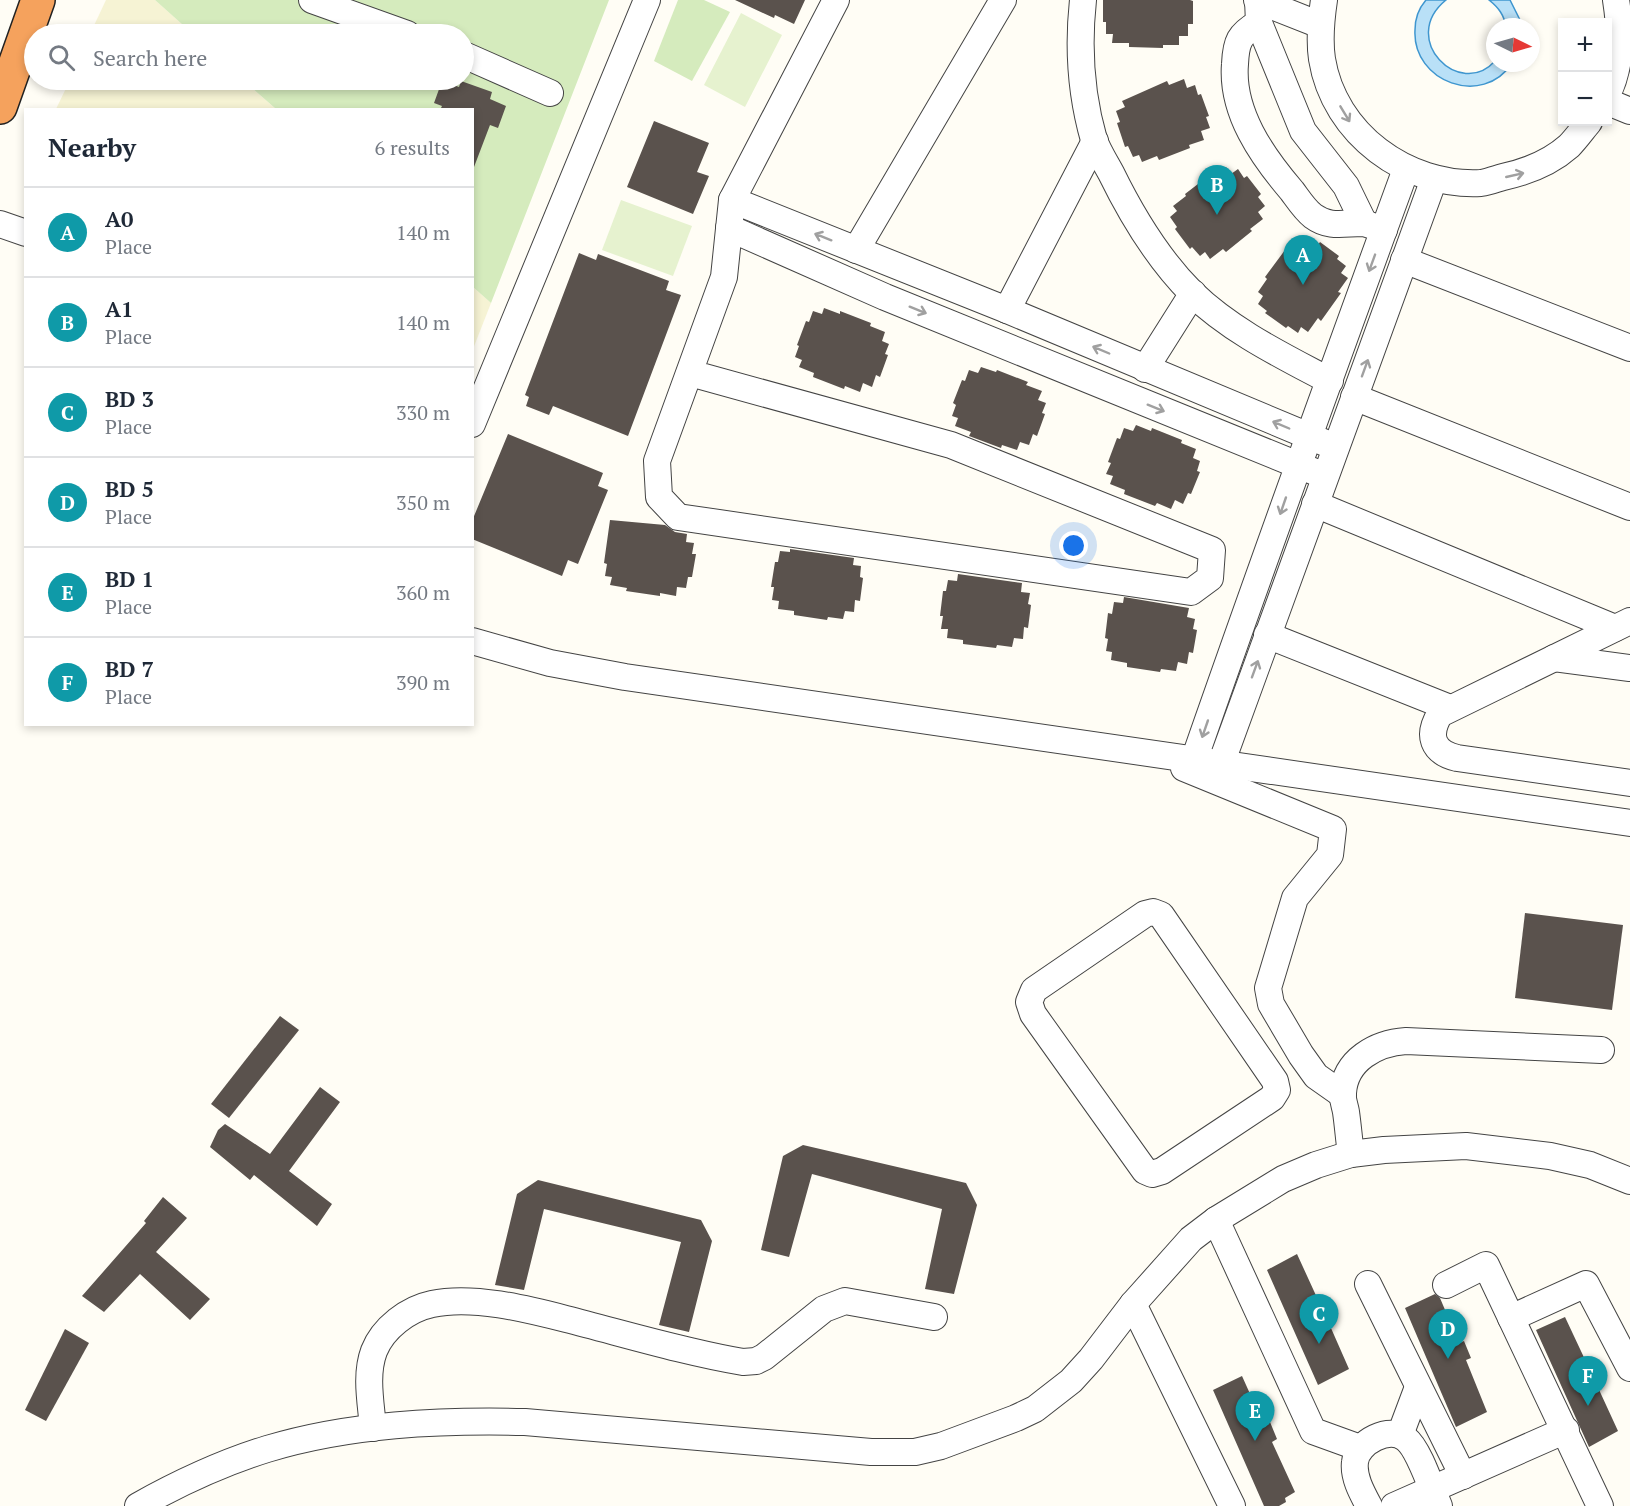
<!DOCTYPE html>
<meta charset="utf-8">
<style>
body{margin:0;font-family:"PT Serif",serif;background:#f2f2f3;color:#1f2937}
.controls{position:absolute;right:18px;top:18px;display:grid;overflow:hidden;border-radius:0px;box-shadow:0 3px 9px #0003}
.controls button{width:54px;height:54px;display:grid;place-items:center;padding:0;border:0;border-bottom:2px solid #e0e1e3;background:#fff;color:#1f2937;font:30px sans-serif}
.compass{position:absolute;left:1486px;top:18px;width:54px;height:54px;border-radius:50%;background:#fff;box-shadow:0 3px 9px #0003;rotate:95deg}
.you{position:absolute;left:1074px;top:546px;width:21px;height:21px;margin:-15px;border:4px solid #fff;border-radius:50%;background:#1a73e8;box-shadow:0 0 0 9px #1a73e833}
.badge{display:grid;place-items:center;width:39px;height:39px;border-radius:50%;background:#0b8043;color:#fff;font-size:20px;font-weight:700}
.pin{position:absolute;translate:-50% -50px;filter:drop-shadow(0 2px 3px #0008)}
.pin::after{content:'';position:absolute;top:32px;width:21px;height:18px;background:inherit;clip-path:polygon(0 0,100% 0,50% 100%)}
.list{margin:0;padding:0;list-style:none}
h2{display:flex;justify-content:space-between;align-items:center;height:78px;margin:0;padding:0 24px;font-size:26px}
h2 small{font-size:20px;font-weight:400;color:#747a83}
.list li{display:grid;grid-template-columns:39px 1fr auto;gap:18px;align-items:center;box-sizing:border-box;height:90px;padding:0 24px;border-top:2px solid #e0e1e3}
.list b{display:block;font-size:22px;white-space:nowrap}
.list p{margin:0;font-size:20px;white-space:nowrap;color:#747a83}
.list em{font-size:20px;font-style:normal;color:#747a83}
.icon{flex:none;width:33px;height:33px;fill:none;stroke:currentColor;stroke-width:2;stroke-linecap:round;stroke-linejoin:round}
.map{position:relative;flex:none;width:1630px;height:1506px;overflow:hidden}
.search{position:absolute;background:#fff;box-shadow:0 3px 9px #0003;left:24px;top:24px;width:450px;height:66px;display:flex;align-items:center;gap:15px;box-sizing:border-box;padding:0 21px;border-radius:33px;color:#747a83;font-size:22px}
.panel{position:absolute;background:#fff;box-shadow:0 3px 9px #0003;left:24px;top:108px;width:450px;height:618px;border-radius:0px}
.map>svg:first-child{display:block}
.farmland{fill:#f6f3d4}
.green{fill:#d5ebbd}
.pitch{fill:#e6f2cf}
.water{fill:#b9e0f7;stroke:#3f96cf;stroke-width:1.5}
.building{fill:#5a524d}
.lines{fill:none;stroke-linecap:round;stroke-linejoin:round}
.minor-casing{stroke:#444;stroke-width:28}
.highway-casing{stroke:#222;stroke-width:36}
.minor{stroke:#fff;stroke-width:26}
.highway{stroke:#f5a25d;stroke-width:33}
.oneway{stroke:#a0a0a0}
</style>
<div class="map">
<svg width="1630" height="1506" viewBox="0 0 1630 1506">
<rect width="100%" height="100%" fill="#fffdf5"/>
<g class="farmland">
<path d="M106,0H155L193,34H90Z"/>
<path d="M70,80H243L276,109H56Z"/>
<path d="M473,287L491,303L473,349Z"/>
</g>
<g class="green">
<path d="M155,0H609L491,303L473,287L472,110L276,109L243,80H464V34H193Z"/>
<path d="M678,0H704L730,12L692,81L654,61Z"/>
</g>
<g class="pitch">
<path d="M741,13L782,35L745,107L704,85Z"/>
<path d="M621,200L692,226L673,276L602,250Z"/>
</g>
<g class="water">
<path d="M1426,0H1446C1398,39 1460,100 1495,61V63H1512C1483,108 1412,82 1415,30C1415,19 1419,8 1426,0Z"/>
<path d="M1489,0H1510L1520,20L1521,27H1506C1504,15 1499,8 1489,0Z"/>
</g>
<g class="building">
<path d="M735,0H805L794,24L775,15L774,18Z"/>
<path d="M1103,0H1190L1193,1V24H1188V36H1179V45H1163V48L1129,47V43H1112L1113,34H1106V22H1103Z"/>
<path d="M1184,79L1187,88L1195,85L1198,95L1201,94L1209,116L1206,117L1210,128L1201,131L1204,140L1189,145L1190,148L1159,160L1157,156L1142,162L1139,155L1133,157L1128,146L1125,147L1117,123L1120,122L1116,111L1125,107L1122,101L1167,81L1169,85Z"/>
<path d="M442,81L459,87L461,81L492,92L490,99L506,106L498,128L490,125L474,167L472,110H440L442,106L434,103Z"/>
<path d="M654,121L709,143L697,172L709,176L693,214L627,187Z"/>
<path d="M1226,167L1231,174L1238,169L1244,178L1247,176L1261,194L1258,197L1265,206L1258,212L1263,219L1250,229L1252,231L1226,252L1223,249L1210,259L1205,252L1200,256L1192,247L1190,249L1175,229L1177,227L1170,217L1177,211L1173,206L1186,196L1185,194L1211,174L1213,177Z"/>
<path d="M1309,238L1318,245L1320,242L1339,256L1337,259L1346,266L1341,273L1348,278L1338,292L1341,293L1321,321L1318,318L1308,332L1301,327L1298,333L1288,326L1286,328L1265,313L1267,311L1258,304L1263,296L1258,292L1267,279L1265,277L1285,250L1288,253L1297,239L1304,245Z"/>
<path d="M579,253L596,260L598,254L669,281L666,290L681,295L628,436L553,406L549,415L526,406L529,397L525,395Z"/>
<path d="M824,308L840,314V311L871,323L870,326L885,332L882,341L889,344L885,354L888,355L880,377L876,375L872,387L863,383L860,392L845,386L844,389L813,377L814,373L799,367L802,360L795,357L799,346L797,345L806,321L809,322L813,311L822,314Z"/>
<path d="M981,367L996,372L997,370L1028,382L1026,385L1042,391L1038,400L1046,403L1042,413L1045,414L1037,436L1033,434L1029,445L1020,442L1017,450L1002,445L1001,448L969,436L971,432L955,426L958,418L952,416L956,405L953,403L962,380L965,381L969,370L978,373Z"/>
<path d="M1136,425L1151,431L1152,428L1182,440L1181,443L1196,449L1193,458L1200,461L1197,471L1200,472L1191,494L1188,493L1183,504L1175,500L1171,509L1157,503L1155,506L1124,494L1125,490L1110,484L1113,476L1106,474L1111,463L1108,462L1117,438L1120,439L1124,428L1133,431Z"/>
<path d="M508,434L603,473L598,486L608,490L578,564L568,560L562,576L472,539V521Z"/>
<path d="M610,520L665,525L675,532L687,534L686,542L694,543L692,554H696L692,577H688L686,588L677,587L676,596L660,593V596L626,591L627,588L610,585L612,577L605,576L607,564L604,563Z"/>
<path d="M790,549L854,558L853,565L861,566L860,577L863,578L860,601L855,600L854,612L845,611L843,619L828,617L827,620L794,615V611L778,609L779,601L772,600L774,587H771L775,562H778L780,551L790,552Z"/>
<path d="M958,574L1022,583L1021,592L1030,593L1028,604L1031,605L1028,628L1024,627L1023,639L1014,638L1012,647L997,645L996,648L963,644V640L947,638L948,629H941L943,616H940L943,591H946L948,580L957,581Z"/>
<path d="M1124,597L1189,608L1187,617L1195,619L1193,629L1197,630L1193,653L1189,652L1187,664L1178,662L1176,671L1161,669L1160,672L1127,667V663L1111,660L1112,652L1106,651L1108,639L1105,638L1108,613L1112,614L1114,602L1123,603Z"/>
<path d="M1525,913L1623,925L1612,1010L1515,998Z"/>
<path d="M280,1016L299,1030L229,1118L211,1104Z"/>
<path d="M320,1087L340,1102L289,1171L332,1204L317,1226L254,1175L250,1180L210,1147L218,1130L225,1124L270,1154Z"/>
<path d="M803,1145L966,1183L977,1205L954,1294L925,1289L942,1209L812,1174L789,1257L761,1250L783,1156Z"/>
<path d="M538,1180L701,1220L712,1241L689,1332L659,1325L681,1242L544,1209L524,1290L495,1285L517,1194Z"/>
<path d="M163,1197L187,1218L156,1252L210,1299L190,1320L140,1274L104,1312L82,1296L146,1223L144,1221Z"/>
<path d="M1297,1254L1319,1302L1324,1299L1331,1316L1327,1319L1349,1369L1318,1385L1267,1270Z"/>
<path d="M1435,1294L1440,1298L1459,1343L1464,1341L1471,1358L1466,1360L1487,1412L1456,1427L1405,1308Z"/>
<path d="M1565,1317L1588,1366L1594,1363L1601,1378L1595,1381L1618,1431L1589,1447L1536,1330Z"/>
<path d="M65,1329L89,1343L46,1421L25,1410Z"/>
<path d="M1242,1376L1264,1425L1270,1422L1277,1439L1272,1442L1295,1492L1285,1498L1286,1502L1279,1506H1264L1213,1390Z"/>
</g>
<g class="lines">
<defs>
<g id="minor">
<path d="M312,0L407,34"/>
<path d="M1083,0C1078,46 1081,95 1094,140C1098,151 1105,162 1111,173C1132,216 1157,258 1192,293C1231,331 1283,356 1330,381"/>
<path d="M1257,0L1320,25"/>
<path d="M1258,0L1259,23L1303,131L1346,186L1364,223"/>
<path d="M1324,0C1321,20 1319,39 1322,59C1334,134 1407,187 1481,183C1488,182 1496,179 1503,177C1526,172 1551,162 1569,146C1576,139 1583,129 1589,122"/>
<path d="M1259,23C1239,34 1236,42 1235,64C1231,112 1262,156 1292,191C1298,199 1305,210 1313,216C1329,228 1344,223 1362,223C1369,224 1377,228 1384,230"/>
<path d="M464,55L550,93"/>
<path d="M1608,93C1622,63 1621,32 1616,0"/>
<path d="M1608,102L1630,111"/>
<path d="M732,200L1007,310L1335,447"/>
<path d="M0,224L26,233"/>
<path d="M729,228L885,297L1325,476"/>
<path d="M856,250L1003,0"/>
<path d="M1404,260L1630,348"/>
<path d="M1007,310L1095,141"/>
<path d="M1145,369L1193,293"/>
<path d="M690,373L951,445L1212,550L1210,578L1191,592L678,517L659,497L657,461L724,277L732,200L836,0"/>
<path d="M1354,397L1630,507"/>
<path d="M472,424L647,0"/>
<path d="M1315,504L1615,628"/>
<path d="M1630,621L1440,714C1427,735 1432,752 1457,758L1630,783"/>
<path d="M1267,635L1450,708"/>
<path d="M472,641L550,663L625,677L1630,823"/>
<path d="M1554,658L1630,668"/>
<path d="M1194,760C1263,562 1334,366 1406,169"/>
<path d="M1221,764L1434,179"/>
<path d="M1184,768L1333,829L1330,855L1295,898L1268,988L1271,1004L1301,1055L1316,1076L1343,1095"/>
<path d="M1153,912L1161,915L1275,1081L1277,1090L1272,1098L1162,1171L1152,1174L1145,1171L1033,1014L1029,1002L1034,990L1145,914Z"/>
<path d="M1351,1154C1349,1140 1348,1126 1346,1112C1345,1106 1342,1099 1343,1093C1345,1060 1376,1043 1406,1041L1601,1050"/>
<path d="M1216,1220L1313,1431L1360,1448"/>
<path d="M1368,1284L1463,1476"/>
<path d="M1446,1285L1486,1265L1600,1506"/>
<path d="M1133,1304L1232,1506"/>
<path d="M1511,1318L1586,1284L1630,1368"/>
<path d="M373,1428C371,1403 365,1375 374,1351C383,1328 408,1309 432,1304C472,1295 527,1309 566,1319C625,1334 684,1352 743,1362L756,1361L764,1357L824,1309L845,1301L934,1317"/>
<path d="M1400,1435L1418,1387"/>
<path d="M138,1506C179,1483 222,1463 267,1449C350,1424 439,1420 525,1422L871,1452H915L941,1446L1016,1418L1035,1409L1071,1381L1091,1359L1133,1304L1191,1239L1216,1220L1283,1179L1316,1165L1351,1154L1384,1150L1466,1146L1550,1156L1590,1165L1630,1181"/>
<path d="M1369,1506C1362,1493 1353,1477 1355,1462C1357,1442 1390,1425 1406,1439C1419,1449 1432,1490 1439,1506"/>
<path d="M1394,1506L1566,1430"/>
</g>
<path id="highway" d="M0,107L38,0"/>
</defs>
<use href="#minor" class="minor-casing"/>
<use href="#highway" class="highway-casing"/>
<use href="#minor" class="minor"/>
<use href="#highway" class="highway"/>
</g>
<defs><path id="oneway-shaft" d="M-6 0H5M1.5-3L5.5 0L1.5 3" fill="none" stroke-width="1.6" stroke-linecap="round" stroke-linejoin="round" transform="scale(1.5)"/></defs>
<g class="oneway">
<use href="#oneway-shaft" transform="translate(1345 114) rotate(59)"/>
<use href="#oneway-shaft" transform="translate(1515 175) rotate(-13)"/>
<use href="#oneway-shaft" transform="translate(823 237) rotate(-158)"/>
<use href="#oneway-shaft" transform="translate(1372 263) rotate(110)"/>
<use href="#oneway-shaft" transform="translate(918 310) rotate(22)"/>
<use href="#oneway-shaft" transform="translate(1101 350) rotate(-157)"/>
<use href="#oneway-shaft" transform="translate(1365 368) rotate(-70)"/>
<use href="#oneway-shaft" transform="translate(1156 408) rotate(22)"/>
<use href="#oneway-shaft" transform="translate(1281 425) rotate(-157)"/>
<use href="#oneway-shaft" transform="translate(1283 506) rotate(109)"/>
<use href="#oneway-shaft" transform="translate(1255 669) rotate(-70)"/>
<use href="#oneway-shaft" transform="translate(1205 729) rotate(109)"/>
</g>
</svg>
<div class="controls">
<button>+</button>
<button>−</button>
</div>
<svg class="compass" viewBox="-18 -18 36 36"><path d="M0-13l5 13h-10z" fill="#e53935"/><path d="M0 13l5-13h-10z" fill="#747a83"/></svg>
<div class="you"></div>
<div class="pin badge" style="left:1303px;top:285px;background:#0f9aa8">A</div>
<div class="pin badge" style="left:1217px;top:215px;background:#0f9aa8">B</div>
<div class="pin badge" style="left:1319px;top:1344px;background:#0f9aa8">C</div>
<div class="pin badge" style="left:1448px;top:1359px;background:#0f9aa8">D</div>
<div class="pin badge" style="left:1255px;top:1441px;background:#0f9aa8">E</div>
<div class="pin badge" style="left:1588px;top:1406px;background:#0f9aa8">F</div>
<div class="search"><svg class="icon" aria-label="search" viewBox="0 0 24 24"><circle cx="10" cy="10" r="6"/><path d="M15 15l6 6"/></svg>Search here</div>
<section class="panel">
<h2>Nearby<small>6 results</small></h2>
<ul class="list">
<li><span class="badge" style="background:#0f9aa8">A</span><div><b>A0</b><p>Place</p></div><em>140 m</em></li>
<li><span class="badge" style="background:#0f9aa8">B</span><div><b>A1</b><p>Place</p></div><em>140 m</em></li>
<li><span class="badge" style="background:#0f9aa8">C</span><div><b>BD 3</b><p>Place</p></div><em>330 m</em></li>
<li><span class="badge" style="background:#0f9aa8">D</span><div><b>BD 5</b><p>Place</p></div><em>350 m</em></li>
<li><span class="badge" style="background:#0f9aa8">E</span><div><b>BD 1</b><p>Place</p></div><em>360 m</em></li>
<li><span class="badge" style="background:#0f9aa8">F</span><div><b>BD 7</b><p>Place</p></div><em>390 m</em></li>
</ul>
</section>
</div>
